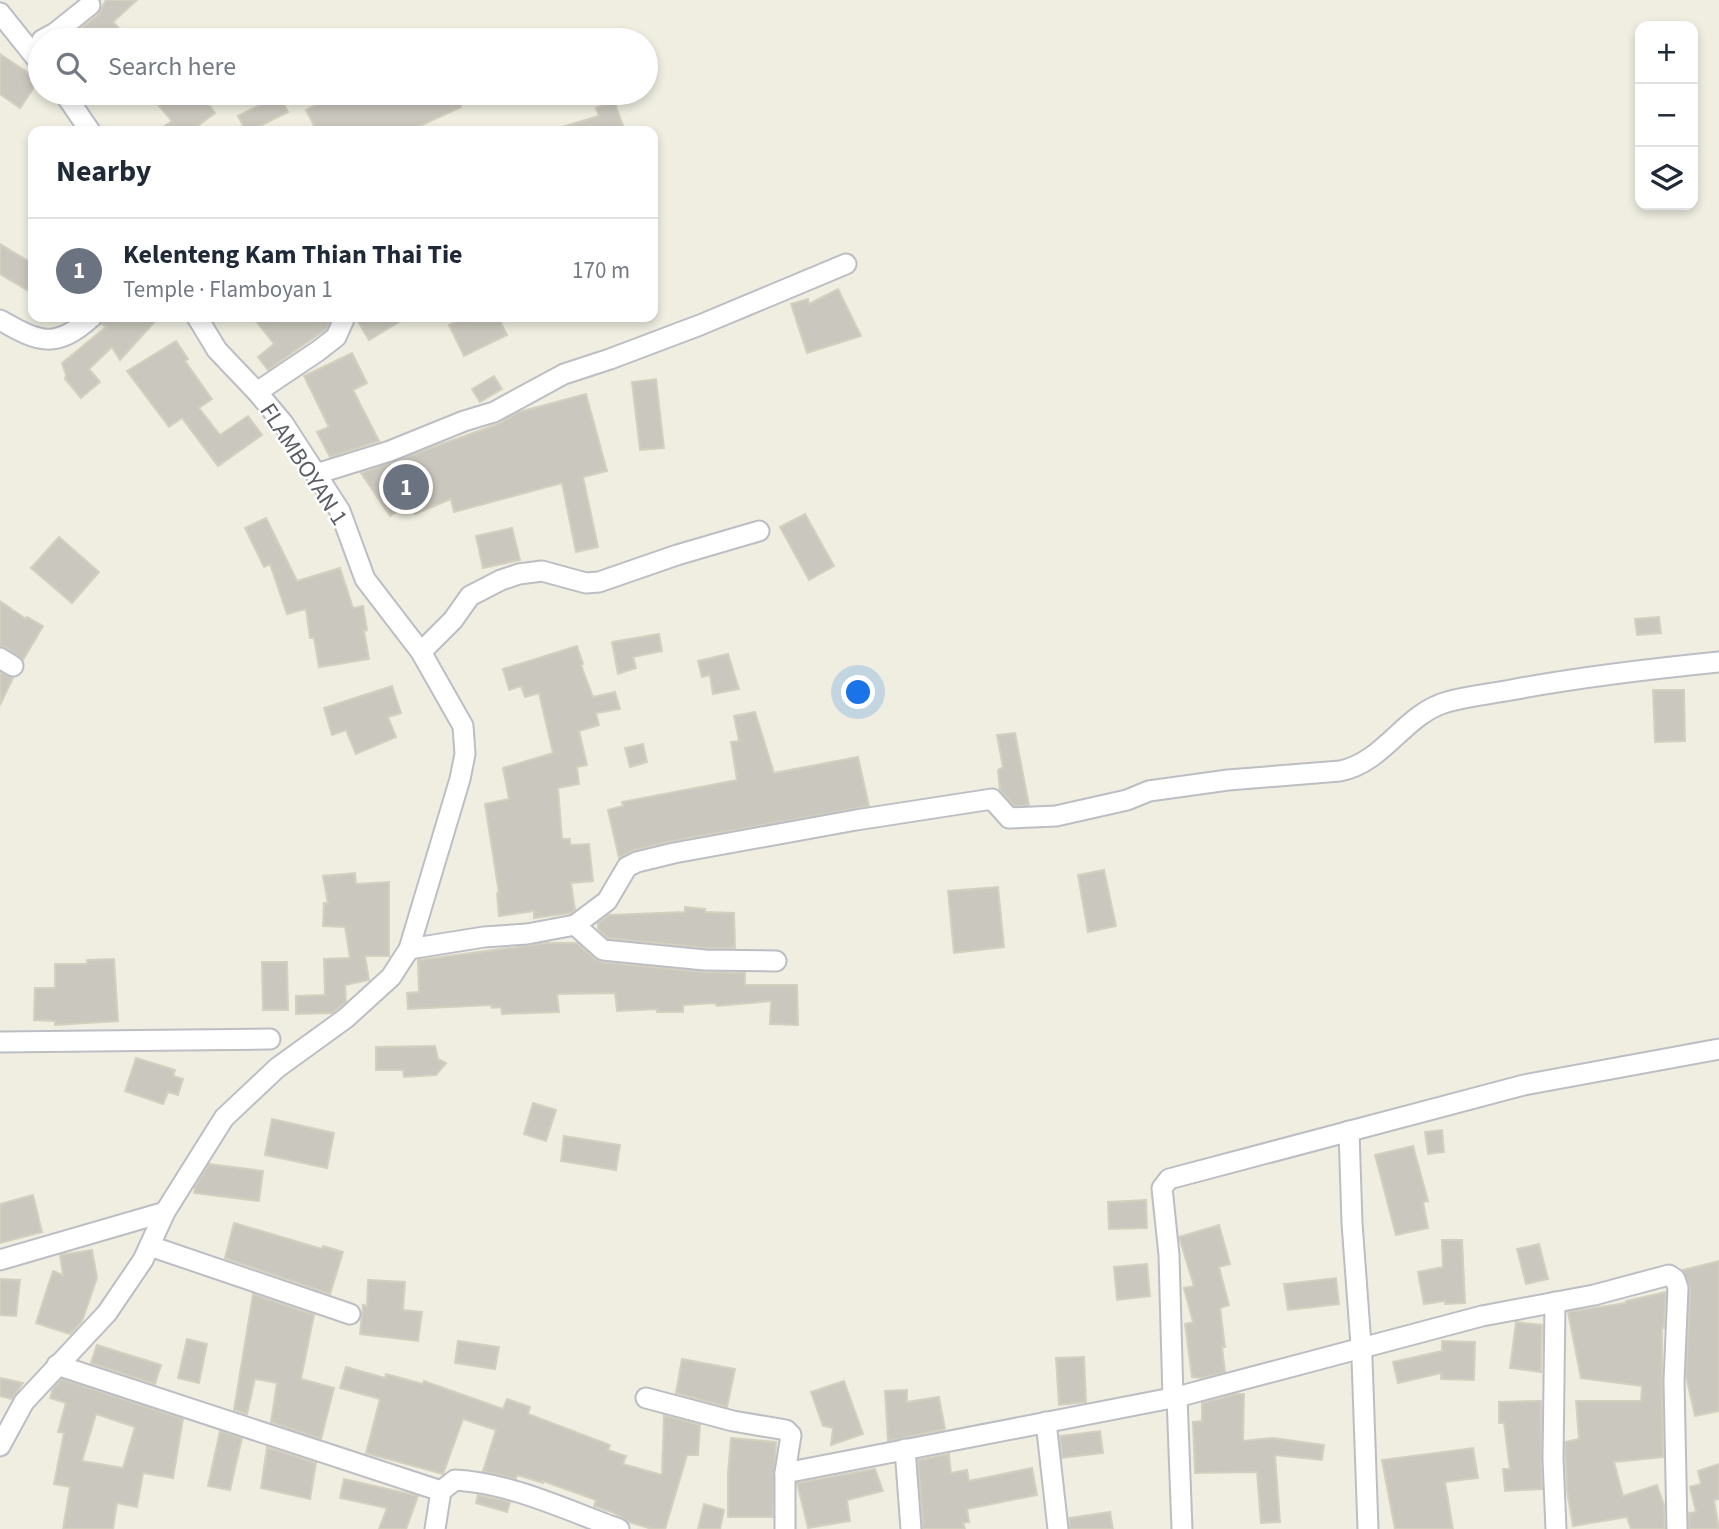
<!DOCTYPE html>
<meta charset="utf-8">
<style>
body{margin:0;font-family:"Source Sans 3",sans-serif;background:#f2f2f3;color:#1f2937}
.controls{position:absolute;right:21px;top:21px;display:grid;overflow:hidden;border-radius:14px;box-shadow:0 4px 10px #0003}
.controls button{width:63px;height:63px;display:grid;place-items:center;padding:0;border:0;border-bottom:2px solid #e0e1e3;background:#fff;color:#1f2937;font:35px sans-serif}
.you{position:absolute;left:859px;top:693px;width:24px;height:24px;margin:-18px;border:5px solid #fff;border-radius:50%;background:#1a73e8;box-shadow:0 0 0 10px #1a73e833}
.badge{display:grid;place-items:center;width:46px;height:46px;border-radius:50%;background:#f94f1d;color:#fff;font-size:23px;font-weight:700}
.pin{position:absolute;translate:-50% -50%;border:4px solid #fff;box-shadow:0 2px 7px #0006}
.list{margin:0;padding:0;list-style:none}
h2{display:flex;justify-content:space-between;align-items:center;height:91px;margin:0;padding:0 28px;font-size:30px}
h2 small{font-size:23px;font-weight:400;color:#747a83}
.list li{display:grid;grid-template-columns:46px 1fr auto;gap:21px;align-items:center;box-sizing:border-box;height:105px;padding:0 28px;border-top:2px solid #e0e1e3}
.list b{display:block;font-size:26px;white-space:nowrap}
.list p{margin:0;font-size:23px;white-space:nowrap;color:#747a83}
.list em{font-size:23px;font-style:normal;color:#747a83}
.icon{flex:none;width:38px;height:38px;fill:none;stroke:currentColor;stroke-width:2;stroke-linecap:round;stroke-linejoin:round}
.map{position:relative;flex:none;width:1719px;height:1529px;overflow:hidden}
.search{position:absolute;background:#fff;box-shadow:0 4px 10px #0003;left:28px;top:28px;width:630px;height:77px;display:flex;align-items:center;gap:18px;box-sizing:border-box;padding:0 24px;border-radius:38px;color:#747a83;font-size:26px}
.panel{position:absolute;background:#fff;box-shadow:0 4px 10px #0003;left:28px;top:126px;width:630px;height:196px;border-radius:14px}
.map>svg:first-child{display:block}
.building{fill:#cac8be;stroke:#d4d0bf;stroke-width:2;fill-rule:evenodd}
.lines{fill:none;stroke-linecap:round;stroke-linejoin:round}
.street-casing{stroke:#bcbec4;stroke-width:23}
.street{stroke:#fff;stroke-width:19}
.labels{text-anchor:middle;stroke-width:5;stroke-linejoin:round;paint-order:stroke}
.street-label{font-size:24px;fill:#5a5d64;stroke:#fff}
</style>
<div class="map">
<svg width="1719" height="1529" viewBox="0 0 1719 1529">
<rect width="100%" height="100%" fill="#efeee1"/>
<g class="building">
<path d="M106,0H137L113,22L130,40H66L98,15Z"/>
<path d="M0,54L39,80L20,108L0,94Z"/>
<path d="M148,93H200L215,113L191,131H157L172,121Z"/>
<path d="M340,93H453L461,107L409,131H317L306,110Z"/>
<path d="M279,95L288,112L250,131H246L238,116Z"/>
<path d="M614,101L625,131H563L562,127L599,116L596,108Z"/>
<path d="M0,244L33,264V279L27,290L0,274Z"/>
<path d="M838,289L861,336L807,353L791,304L808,299L809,304Z"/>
<path d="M104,317H159L120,360L112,347L89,369L100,382L81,398L65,379L66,375L62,363L106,327L102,324Z"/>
<path d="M253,317H332L326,329L268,370L258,357L274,344Z"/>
<path d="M357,317H407L369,340L357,320Z"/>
<path d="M466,317H498L507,335L464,356L449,325Z"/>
<path d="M176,341L188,359L185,361L212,399L199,408L220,435L248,416L262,435L218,466L182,418L169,427L127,371Z"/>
<path d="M352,353L367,383L353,390L379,441L330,457L317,432L329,427L304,376Z"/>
<path d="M494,376L502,389L480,402L472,389Z"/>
<path d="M656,379L664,448L640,450L632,382Z"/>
<path d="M586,394L607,471L583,477L598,547L576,552L562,483L454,512L451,499L415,514L411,503L390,516L361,473L498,424L519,412Z"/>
<path d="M805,514L834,566L809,580L780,527Z"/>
<path d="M266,518L297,581L340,568L353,608L363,606L367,630L364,631L369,659L319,667L314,638H310L306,609L287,614L270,564L264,567L245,528Z"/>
<path d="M512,528L520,560L483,568L476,536Z"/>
<path d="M59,537L99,572L72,603L31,568Z"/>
<path d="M0,601L26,619L27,617L43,626L23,660L6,648L0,646Z"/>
<path d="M1659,617L1661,633L1637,635L1635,619Z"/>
<path d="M659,634L662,651L633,657L636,668L618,674L612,642Z"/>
<path d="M577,646L583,664L581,665L593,697L615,692L620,709L596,713L599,725L579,731L587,765L577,767L579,784L558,788L562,839H570V845L589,844L593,881L571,883L575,910L570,913L534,918V911L499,916L497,893H499L485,804L509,799L503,768L553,753L539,693L525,697L521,686L509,690L503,669Z"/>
<path d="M728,654L739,689L713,694L710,675L702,677L698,661Z"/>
<path d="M0,672L13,678L0,705Z"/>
<path d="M392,686L401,713L388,717L396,737L356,754L346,730L332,735L324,708Z"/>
<path d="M1653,690H1684L1685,741L1655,742Z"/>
<path d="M755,712L774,773L858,757L869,806L672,841L634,850L619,858L608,810L623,806L622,802L737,780L731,742L739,741L734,716Z"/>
<path d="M1015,733L1029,805L1014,806L1000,790L998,770L1003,767L997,735Z"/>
<path d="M643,744L647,762L630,767L625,748Z"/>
<path d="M1104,870L1116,926L1088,932L1078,875Z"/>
<path d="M355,873L356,884L389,882V956H365L369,980L345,985L346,1002L332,1013L296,1014V996L325,995L324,959L350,958L345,927L323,926L324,903L328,904L323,876Z"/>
<path d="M998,887L1004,947L954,953L948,891Z"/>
<path d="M685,907L705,909V912L734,913L735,948H706L608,938L598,929V923L609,915L685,912Z"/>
<path d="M547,943H577L595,959L602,962L704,972L745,973V985H797L798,1025L770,1024L771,1001L717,1006L715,1003L683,1005V1012H657V1009L617,1011L615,993L557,994L559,1012L502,1014L501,1007L492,1008L491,1005L408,1009L407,993L419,992L418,960Z"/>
<path d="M114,959L118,1021L55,1025V1021L34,1020L35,988H55V964H87V960Z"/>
<path d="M262,962H287L288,1010H263Z"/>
<path d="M435,1046L438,1059L446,1063L436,1075L404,1077L403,1070H376V1047Z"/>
<path d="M136,1058L175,1070L173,1076L183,1079L178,1095L168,1092L163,1104L125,1091Z"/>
<path d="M533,1103L556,1110L546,1141L524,1134Z"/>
<path d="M272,1119L334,1133L327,1168L265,1155Z"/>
<path d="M1442,1130L1444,1152L1428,1154L1425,1132Z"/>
<path d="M564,1136L620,1145L616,1170L561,1161Z"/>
<path d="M1413,1146L1428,1201L1423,1202L1428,1228L1396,1235L1375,1155Z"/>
<path d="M209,1164L263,1171L259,1201L194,1193L195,1187Z"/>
<path d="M33,1195L42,1232L0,1243V1204Z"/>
<path d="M1146,1200L1147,1228L1109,1229L1108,1202Z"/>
<path d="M234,1223L322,1249L323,1246L343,1252L330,1294L225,1258Z"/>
<path d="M1219,1225L1230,1264L1219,1267L1229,1305L1220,1308L1225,1347H1222L1225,1372L1202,1378L1192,1377L1185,1324L1193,1322L1184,1288L1194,1286L1179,1237Z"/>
<path d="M1442,1240H1462L1465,1303L1445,1304V1301L1424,1304L1418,1272L1443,1267Z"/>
<path d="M1539,1244L1548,1279L1526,1284L1517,1249Z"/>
<path d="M92,1250L97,1278L82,1321L70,1334L36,1323L53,1271L63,1275L60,1255Z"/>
<path d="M1719,1261V1411L1695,1416L1686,1376L1690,1288L1683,1270Z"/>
<path d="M1147,1264L1150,1296L1117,1300L1114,1267Z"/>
<path d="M1336,1278L1339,1304L1288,1310L1284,1284Z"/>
<path d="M0,1279L20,1280L16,1316L0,1315Z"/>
<path d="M368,1280L405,1282L403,1310L422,1312L418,1341L360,1334L363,1305L367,1306Z"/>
<path d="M1666,1292L1664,1328H1662L1663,1457L1614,1462L1623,1496L1657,1485L1664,1505L1665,1529H1631L1627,1517L1573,1526L1567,1491L1565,1442L1579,1439L1576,1401H1641L1642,1386L1581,1378L1568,1312L1626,1303V1301Z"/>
<path d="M253,1294L314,1315L301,1379L334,1388L321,1439L271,1422L277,1383L255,1379L247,1414L234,1410Z"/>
<path d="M1516,1322L1542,1325L1541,1372L1510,1368Z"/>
<path d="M187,1339L207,1344L199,1383L178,1378Z"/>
<path d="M458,1341L499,1347L495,1369L455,1363Z"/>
<path d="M1442,1341L1475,1342L1474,1380L1441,1379V1373L1398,1383L1393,1362L1442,1351Z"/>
<path d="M97,1345L161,1365L155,1384L91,1363Z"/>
<path d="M1084,1357L1086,1402L1059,1405L1056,1358Z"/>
<path d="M682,1359L735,1369L727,1407L676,1393Z"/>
<path d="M346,1367L385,1378L386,1374L423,1384L424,1381L503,1409L507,1399L530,1407L528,1414L610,1445L608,1450L626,1456L623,1464L662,1475L664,1415L700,1425L698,1455H687L665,1529H652L629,1522L612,1512L594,1506L596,1500L543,1481V1483L517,1475L516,1479L483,1471L496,1430L463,1419L443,1474L366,1453L380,1399L340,1388Z"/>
<path d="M0,1378L23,1383L12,1399L0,1396Z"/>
<path d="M62,1379L183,1419L173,1478L143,1473L137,1507L117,1503L113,1529H63L70,1487L54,1484L64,1433L58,1432L66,1403L50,1398L53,1388ZM96,1414L135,1427L123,1468L82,1461Z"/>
<path d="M844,1381L863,1434L831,1445L833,1428L823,1426L811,1392Z"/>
<path d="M907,1390V1402L939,1397L945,1429L888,1441L885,1391Z"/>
<path d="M1236,1394H1244L1243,1441L1273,1438L1324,1445L1322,1460L1275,1455L1280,1522L1261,1523L1257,1472L1195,1473L1193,1422L1202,1421V1403Z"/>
<path d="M1536,1401H1541L1542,1489L1505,1491L1503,1469H1510L1504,1423H1499V1402Z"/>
<path d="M220,1431L242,1438L230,1490L208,1486Z"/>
<path d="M1100,1431L1103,1453L1062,1458L1060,1436Z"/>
<path d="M731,1438L776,1442L773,1517H728V1473Z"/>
<path d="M267,1447L316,1463L310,1499L261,1488Z"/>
<path d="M1473,1448L1478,1478L1445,1482L1453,1529H1395L1382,1460Z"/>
<path d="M949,1454L951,1473L967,1470L969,1481L1032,1468L1037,1495L967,1509L969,1522L963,1523L965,1529H923L918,1460Z"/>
<path d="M1719,1464V1499L1714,1500L1719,1529H1689V1513L1696,1512L1690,1487L1701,1484L1698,1471Z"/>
<path d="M875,1469L883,1491L847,1500L850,1521L808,1528L797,1483Z"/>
<path d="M344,1479L418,1496L406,1529H379L387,1508L340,1498Z"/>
<path d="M478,1495L510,1502L507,1512L476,1503Z"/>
<path d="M704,1504L724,1510L720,1529H698Z"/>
<path d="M1110,1512L1113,1529H1070L1069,1518Z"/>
</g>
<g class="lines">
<defs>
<g id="street">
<path d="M0,13L40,63"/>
<path d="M42,40L55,33L90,5"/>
<path d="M64,93L90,131"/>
<path d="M0,320C39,342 55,350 92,317"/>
<path d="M257,392L318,351L336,337L345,317"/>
<path d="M316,474L390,451L464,421L494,412L564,374L610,359L700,325L846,264"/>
<path d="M421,652L453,620L470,596L501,580L519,574L542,571L586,583L599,582L677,555L759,531"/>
<path d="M0,658L13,666"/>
<path d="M575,925L603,950L705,960L776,961"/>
<path d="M409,949L484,937L527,934L575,925L607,901L627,867L637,862L674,853L856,820L992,799L1009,818L1056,816L1127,800L1149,791L1228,780L1340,771C1385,762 1404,714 1447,702C1468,696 1490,694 1511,690C1580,677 1649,669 1719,662"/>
<path d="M0,1042L270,1039"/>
<path d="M1349,1131L1352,1223L1362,1359L1368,1529"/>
<path d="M150,1246L350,1314"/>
<path d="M0,1260L165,1212"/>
<path d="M1555,1302L1553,1459L1556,1529"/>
<path d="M57,1365L441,1491L455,1480C511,1483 566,1510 619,1529"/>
<path d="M1177,1397L1182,1529"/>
<path d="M646,1398L733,1421L786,1430L791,1435L785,1473"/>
<path d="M1173,1398L1169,1255L1162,1188L1169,1179L1524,1085L1719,1049"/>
<path d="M1046,1422L1058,1529"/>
<path d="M0,1446L24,1402L107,1313L143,1260L165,1212L224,1118L277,1068L346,1018L391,977L409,949L460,779L465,754L463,726L421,652L365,579L340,511L283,423L257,392L217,350L197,317"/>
<path d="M905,1449L911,1529"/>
<path d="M435,1529L441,1491"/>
<path d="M785,1529V1473L1177,1397L1482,1316L1594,1295L1669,1275L1675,1279L1678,1288L1674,1381L1677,1529"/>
</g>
</defs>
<use href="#street" class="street-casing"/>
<use href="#street" class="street"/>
</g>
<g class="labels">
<g class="street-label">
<text transform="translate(304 464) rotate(57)" y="8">FLAMBOYAN 1</text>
</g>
</g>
</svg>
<div class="controls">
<button>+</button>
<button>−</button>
<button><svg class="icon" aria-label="layers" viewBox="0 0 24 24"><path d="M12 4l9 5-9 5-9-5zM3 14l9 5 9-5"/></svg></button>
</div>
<div class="you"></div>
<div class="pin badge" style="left:406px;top:487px;background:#6b7280">1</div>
<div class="search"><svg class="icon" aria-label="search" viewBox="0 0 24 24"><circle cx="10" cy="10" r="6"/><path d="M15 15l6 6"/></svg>Search here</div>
<section class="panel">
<h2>Nearby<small></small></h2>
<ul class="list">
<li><span class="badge" style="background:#6b7280">1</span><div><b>Kelenteng Kam Thian Thai Tie</b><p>Temple · Flamboyan 1</p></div><em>170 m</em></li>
</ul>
</section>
</div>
